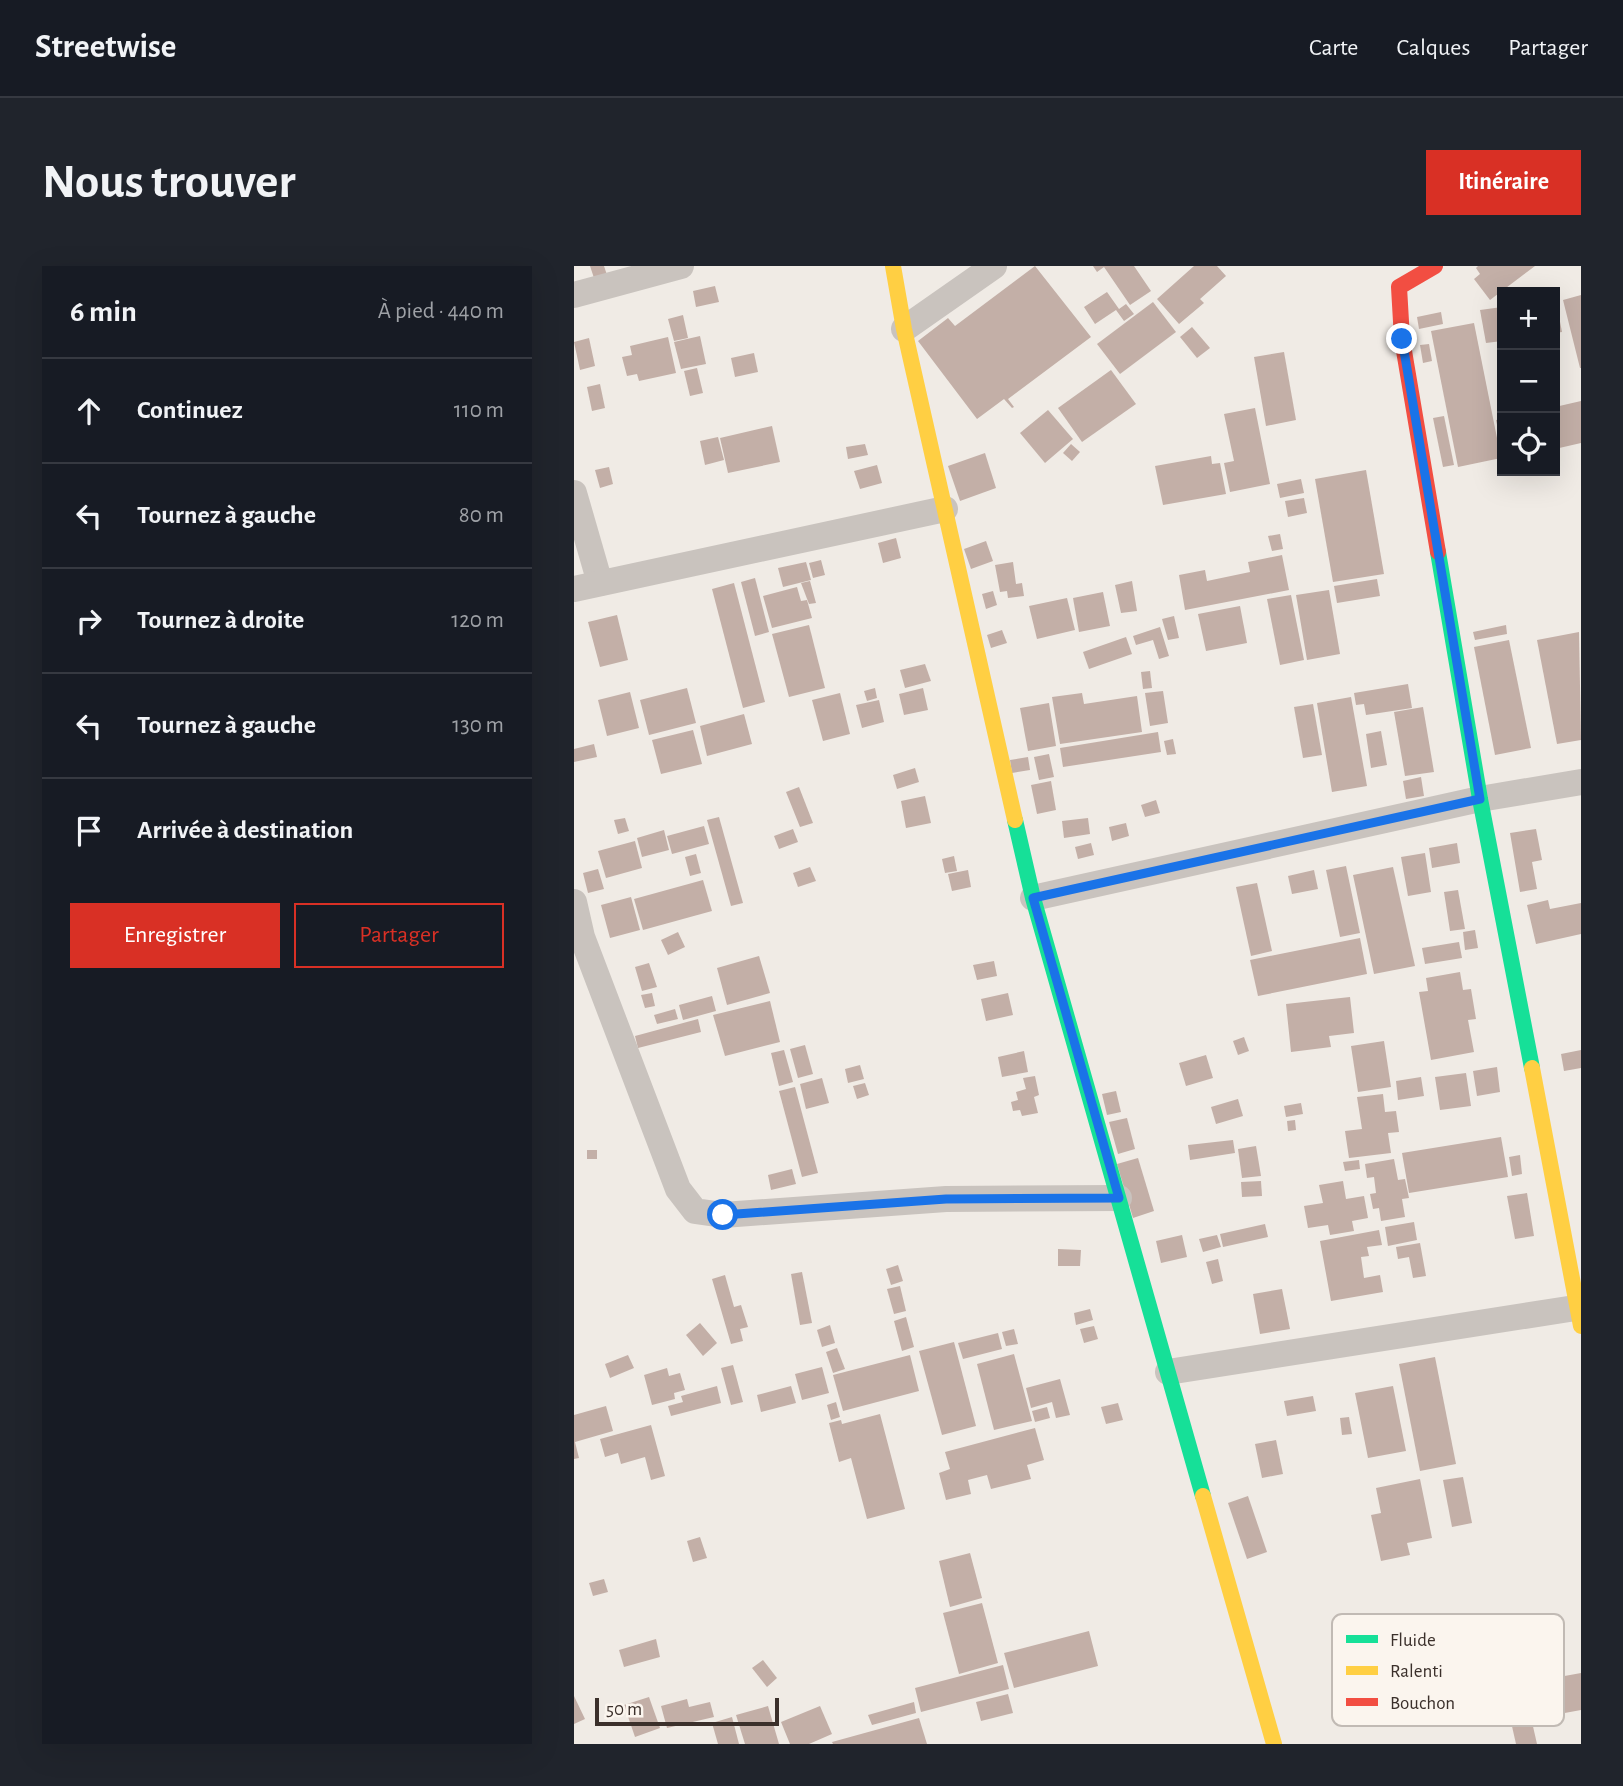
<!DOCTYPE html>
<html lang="fr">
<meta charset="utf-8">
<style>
body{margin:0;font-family:"Alegreya Sans",sans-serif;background:#20242c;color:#f1f3f6}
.controls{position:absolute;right:21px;top:21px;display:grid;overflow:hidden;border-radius:0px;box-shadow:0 7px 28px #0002}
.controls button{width:63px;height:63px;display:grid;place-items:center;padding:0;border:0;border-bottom:2px solid #363941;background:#171b24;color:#f1f3f6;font:35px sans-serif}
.scale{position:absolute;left:21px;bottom:18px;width:184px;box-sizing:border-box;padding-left:7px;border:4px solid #3b302b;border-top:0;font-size:19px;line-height:24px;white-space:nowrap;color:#3b302b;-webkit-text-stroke:5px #fbf5ee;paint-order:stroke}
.stop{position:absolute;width:21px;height:21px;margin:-16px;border:5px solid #1a73e8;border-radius:50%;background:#fff}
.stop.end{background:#1a73e8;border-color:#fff;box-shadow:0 2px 7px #0008}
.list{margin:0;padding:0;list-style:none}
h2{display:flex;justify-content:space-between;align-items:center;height:91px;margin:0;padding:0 28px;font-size:30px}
h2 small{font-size:23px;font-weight:400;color:#9ea1a6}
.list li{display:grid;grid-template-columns:46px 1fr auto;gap:21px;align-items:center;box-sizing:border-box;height:105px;padding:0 28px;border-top:2px solid #363941}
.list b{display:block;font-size:26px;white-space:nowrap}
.list em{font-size:23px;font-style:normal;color:#9ea1a6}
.actions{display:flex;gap:14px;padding:21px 28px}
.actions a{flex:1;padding:16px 0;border:2px solid #d93025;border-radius:0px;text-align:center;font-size:24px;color:#d93025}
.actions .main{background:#d93025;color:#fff}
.icon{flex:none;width:38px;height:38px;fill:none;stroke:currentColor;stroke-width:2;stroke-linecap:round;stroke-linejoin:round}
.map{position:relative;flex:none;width:1007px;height:1478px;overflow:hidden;border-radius:0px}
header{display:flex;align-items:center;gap:42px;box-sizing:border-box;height:98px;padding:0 35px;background:#171b24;border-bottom:2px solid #363941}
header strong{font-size:33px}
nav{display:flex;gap:38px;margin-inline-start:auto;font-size:24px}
.intro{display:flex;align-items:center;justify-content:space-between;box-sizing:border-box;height:168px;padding:0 42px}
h1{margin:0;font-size:49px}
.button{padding:18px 32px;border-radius:0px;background:#d93025;color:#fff;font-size:24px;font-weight:700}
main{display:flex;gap:42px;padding:0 42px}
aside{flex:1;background:#171b24;border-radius:0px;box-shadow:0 7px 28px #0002}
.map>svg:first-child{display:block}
.building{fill:#c3afa7}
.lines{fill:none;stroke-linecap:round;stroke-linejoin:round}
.street{stroke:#c9c3be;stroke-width:26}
.fast{stroke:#16e098;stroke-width:16}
.slow{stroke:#ffcf43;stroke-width:16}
.jam{stroke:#f24e42;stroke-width:16}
.route{stroke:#1a73e8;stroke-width:9}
.key{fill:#fbf5ee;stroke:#c1bab4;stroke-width:2}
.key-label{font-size:19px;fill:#3b302b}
</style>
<header>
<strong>Streetwise</strong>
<nav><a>Carte</a><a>Calques</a><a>Partager</a></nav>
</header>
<div class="intro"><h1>Nous trouver</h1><a class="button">Itinéraire</a></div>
<main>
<aside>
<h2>6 min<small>À pied · 440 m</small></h2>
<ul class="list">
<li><svg class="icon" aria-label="ahead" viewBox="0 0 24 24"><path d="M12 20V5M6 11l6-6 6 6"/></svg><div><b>Continuez</b></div><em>110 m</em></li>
<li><svg class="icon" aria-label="left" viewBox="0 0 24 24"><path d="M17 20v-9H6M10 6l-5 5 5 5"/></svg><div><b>Tournez à gauche</b></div><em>80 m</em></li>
<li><svg class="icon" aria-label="right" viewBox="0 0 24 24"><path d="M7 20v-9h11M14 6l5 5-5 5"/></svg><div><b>Tournez à droite</b></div><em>120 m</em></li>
<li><svg class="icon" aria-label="left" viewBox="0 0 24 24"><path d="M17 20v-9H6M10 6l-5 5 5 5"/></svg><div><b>Tournez à gauche</b></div><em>130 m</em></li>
<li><svg class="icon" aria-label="arrive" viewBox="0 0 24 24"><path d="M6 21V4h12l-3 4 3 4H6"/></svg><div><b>Arrivée à destination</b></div></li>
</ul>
<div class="actions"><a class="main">Enregistrer</a><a>Partager</a></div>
</aside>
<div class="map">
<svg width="1007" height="1478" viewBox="0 0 1007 1478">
<rect width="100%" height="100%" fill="#f0ebe5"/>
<g class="building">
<path d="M16,0H30L33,9L20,12Z"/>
<path d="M461,0L517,71L434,133L440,141L438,142L430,133L403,153L344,75L374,52L381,60Z"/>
<path d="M519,0H560L577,25L556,39L530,1L523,6Z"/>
<path d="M620,0H643L652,10L626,33L630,37L605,58L583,33Z"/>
<path d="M904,0H961L916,34L900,13L906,8L902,2Z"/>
<path d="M141,20L145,36L122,41L119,25Z"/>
<path d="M533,26L545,43L552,38L560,48L550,55L542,44L521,58L510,41Z"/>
<path d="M1007,29V102H1006L989,34Z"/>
<path d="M981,30L988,66L981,67Z"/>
<path d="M579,36L602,66L546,108L523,78Z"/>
<path d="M928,41V75L912,77L906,44Z"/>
<path d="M867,46L869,58L845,63L843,51Z"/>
<path d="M109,49L114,72L100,75L94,53Z"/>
<path d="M900,57L927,192L884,201L857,65Z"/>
<path d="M618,61L636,82L623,92L606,71Z"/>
<path d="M126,70L132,98L107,103L100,76Z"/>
<path d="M94,71L102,107L65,115L63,108L53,110L48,91L58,89L56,80Z"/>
<path d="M15,72L21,100L6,104L0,76Z"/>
<path d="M855,78L858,95L849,97L846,79Z"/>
<path d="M710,86L722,154L692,160L680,91Z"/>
<path d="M180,87L184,106L161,111L157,92Z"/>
<path d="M123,102L129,127L116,130L110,105Z"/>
<path d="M537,104L562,138L508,176L484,142Z"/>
<path d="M26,118L31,142L18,145L13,121Z"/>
<path d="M1007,135V177L981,183V141Z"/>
<path d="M681,142L696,218L656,226L650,197L660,195L650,148Z"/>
<path d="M474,144L499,173L471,197L446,167Z"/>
<path d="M870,150L880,199L869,201L859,152Z"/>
<path d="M928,153V177H927L922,154Z"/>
<path d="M198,160L206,196L154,207L146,172Z"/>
<path d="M144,171L150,194L131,199L126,175Z"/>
<path d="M291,178L294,189L274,193L272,181Z"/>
<path d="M497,178L506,186L498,195L489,187Z"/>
<path d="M411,187L422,222L386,235L374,200Z"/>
<path d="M637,190L638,198L646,197L652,228L589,239L581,200Z"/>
<path d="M303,199L308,217L286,223L280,205Z"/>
<path d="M35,201L39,218L26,222L21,204Z"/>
<path d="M792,204L810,308L759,316L741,213Z"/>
<path d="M727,213L730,227L706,232L703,218Z"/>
<path d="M730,232L733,247L714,251L711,235Z"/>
<path d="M706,268L709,283L698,285L694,270Z"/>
<path d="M322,272L327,292L309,297L304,277Z"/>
<path d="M412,275L419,295L397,303L390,283Z"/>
<path d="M708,289L715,324L611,344L605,309L631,304L633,315L676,306L674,296Z"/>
<path d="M247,294L251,309L239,312L235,297Z"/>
<path d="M232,296L237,314L209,321L204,302Z"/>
<path d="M439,296L442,318L448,317L450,330L434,332L433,325L426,326L421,299Z"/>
<path d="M181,312L195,366L181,370L167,316Z"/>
<path d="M803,313L806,330L763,337L760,320Z"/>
<path d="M236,315L242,337L235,338L227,317Z"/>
<path d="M558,315L563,345L547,347L541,319Z"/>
<path d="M160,317L191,436L169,442L138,323Z"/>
<path d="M223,321L227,335L233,334L238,352L198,362L189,330Z"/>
<path d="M755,324L766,388L733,394L722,329Z"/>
<path d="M419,325L423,339L412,343L408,328Z"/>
<path d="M529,326L536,360L505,366L499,332Z"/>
<path d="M717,329L730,394L706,399L693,333Z"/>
<path d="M493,332L501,364L463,373L455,340Z"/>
<path d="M666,340L673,377L632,385L624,348Z"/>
<path d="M43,349L54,394L26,401L14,356Z"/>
<path d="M600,350L605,372L594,374L588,353Z"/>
<path d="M235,359L251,422L215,431L198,368Z"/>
<path d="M932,359L933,368L901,374L899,366Z"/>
<path d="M586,361L595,390L585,393L579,374L562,379L559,370Z"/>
<path d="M428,364L433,377L417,382L413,369Z"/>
<path d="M1005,366L1007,474L983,478L963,374Z"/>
<path d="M552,371L558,388L515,403L509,386Z"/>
<path d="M935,374L957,482L921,489L900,381Z"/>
<path d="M351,398L357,415L331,422L326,404Z"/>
<path d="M576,405L578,422L569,423L567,406Z"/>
<path d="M834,418L838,442L792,449L790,438L782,439L780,427Z"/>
<path d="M113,422L122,457L75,469L66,434Z"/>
<path d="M301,422L303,432L293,435L290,425Z"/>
<path d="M349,422L354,444L330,449L325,428Z"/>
<path d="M589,425L594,457L576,460L571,427Z"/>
<path d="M56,426L65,462L33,470L24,434Z"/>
<path d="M266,427L276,468L249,475L238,434Z"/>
<path d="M508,427L510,438L563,430L568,466L486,478L478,431Z"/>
<path d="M777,431L793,520L758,526L743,437Z"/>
<path d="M305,434L310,456L288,462L282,439Z"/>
<path d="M475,437L482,480L454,485L446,442Z"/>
<path d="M739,438L748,489L729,492L720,441Z"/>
<path d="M849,441L860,506L831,510L820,446Z"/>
<path d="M170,448L178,478L133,490L126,460Z"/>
<path d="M119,464L128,498L87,508L78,474Z"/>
<path d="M807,465L813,499L797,502L792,468Z"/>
<path d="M584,466L587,486L489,501L486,482Z"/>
<path d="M599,473L602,488L593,489L590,475Z"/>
<path d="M20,478L23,491L0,496V483Z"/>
<path d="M475,488L480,511L465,514L460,491Z"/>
<path d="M454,491L456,504L438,507L436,494Z"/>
<path d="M341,502L345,516L323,523L319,509Z"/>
<path d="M847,511L850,530L832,533L829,515Z"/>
<path d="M477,515L482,544L463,548L457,519Z"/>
<path d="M225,521L239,557L226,561L212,526Z"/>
<path d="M351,530L357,557L332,562L327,535Z"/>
<path d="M582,534L586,547L571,551L567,539Z"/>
<path d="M145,551L169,637L157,640L133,554Z"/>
<path d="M51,552L55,565L44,568L40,554Z"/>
<path d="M514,552L516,568L490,572L488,555Z"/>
<path d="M552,557L555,570L538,575L535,561Z"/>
<path d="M130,560L135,578L98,588L93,570Z"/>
<path d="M219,563L224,576L205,583L200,570Z"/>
<path d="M962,563L968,594L958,596L963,623L946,626L936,567Z"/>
<path d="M90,564L95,584L68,591L63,572Z"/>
<path d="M61,575L68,602L32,612L24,585Z"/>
<path d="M517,577L520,589L504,593L501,581Z"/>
<path d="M883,577L886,597L858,602L855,582Z"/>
<path d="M851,587L857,626L834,630L827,591Z"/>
<path d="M122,588L127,607L116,610L111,591Z"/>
<path d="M380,590L383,605L371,607L368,593Z"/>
<path d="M772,600L786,667L766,671L752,604Z"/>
<path d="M236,601L242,615L224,621L219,607Z"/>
<path d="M819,601L841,700L800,708L779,609Z"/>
<path d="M24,603L30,623L14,627L9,607Z"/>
<path d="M394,604L397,621L378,625L374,608Z"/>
<path d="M740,604L744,623L718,628L714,610Z"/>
<path d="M129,614L138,645L69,664L60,633Z"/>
<path d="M683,617L698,685L677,690L662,621Z"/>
<path d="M884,624L891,663L876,665L870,626Z"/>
<path d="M57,631L66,664L36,672L27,639Z"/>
<path d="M974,634L976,643L1007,637V668L962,678L953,639Z"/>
<path d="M901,664L904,682L891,684L889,666Z"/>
<path d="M104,666L111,681L94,689L87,674Z"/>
<path d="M786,672L793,708L684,730L676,694Z"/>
<path d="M885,676L888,692L851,698L848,682Z"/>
<path d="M185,690L196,727L153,739L143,702Z"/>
<path d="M420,695L423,710L403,714L399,699Z"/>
<path d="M75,697L83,721L68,725L61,701Z"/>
<path d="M886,706L889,724L897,723L902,753L894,754L900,786L857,794L845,726L854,725L852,712Z"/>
<path d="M78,727L81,740L71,742L67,729Z"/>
<path d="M434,727L439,749L412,755L407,733Z"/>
<path d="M138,730L142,745L109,754L105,739Z"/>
<path d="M776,731L780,767L755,770L757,781L717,786L712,738Z"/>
<path d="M196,735L206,776L151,790L139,749Z"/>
<path d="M101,743L104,753L83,758L80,749Z"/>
<path d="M124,753L127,766L64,782L61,770Z"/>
<path d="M670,771L675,785L664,789L659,775Z"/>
<path d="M810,775L817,821L784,826L777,780Z"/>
<path d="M231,779L239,808L224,812L216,783Z"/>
<path d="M210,784L219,816L205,820L197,787Z"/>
<path d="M1007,784V802L990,805L987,788Z"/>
<path d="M450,785L454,806L428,811L424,791Z"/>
<path d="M632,789L639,812L612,820L605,797Z"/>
<path d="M286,799L290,813L274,817L271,803Z"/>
<path d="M923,801L926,826L903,830L899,805Z"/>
<path d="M892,807L897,840L866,844L861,811Z"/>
<path d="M461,810L465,829L460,831L464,847L448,850L446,844L439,845L437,836L444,834L442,826L452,823L449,812Z"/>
<path d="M847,811L850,830L824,834L822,815Z"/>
<path d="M248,812L255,837L232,843L226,818Z"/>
<path d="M291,817L295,829L283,833L279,820Z"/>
<path d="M221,821L244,907L228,911L205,825Z"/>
<path d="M542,825L547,846L533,849L528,828Z"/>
<path d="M809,828L811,846L822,845L825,866L814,867L817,887L775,892L771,865L788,863L783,831Z"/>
<path d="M664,833L669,850L642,858L637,841Z"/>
<path d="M727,837L729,848L712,851L710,840Z"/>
<path d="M553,852L561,883L544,888L535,856Z"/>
<path d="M721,854L722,864L714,865L713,855Z"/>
<path d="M927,871L934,911L835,927L828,887Z"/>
<path d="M659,874L661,887L616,894L614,879Z"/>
<path d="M682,880L687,910L668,912L664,883Z"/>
<rect x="13" y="884" width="10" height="9"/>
<path d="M946,889L948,908L938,910L935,891Z"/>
<path d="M564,892L580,945L559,952L543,898Z"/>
<path d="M820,893L824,914L831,913L835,932L828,933L831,951L807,955L805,942L799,943L796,928L802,927L800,911L793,912L791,898Z"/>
<path d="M785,894L786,903L771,905L769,896Z"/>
<path d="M218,903L222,918L197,924L194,909Z"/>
<path d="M687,915L688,930L668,931L667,916Z"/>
<path d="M769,915L772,933L790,930L794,952L778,955L780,965L756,969L754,959L734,962L730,940L749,937L745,919Z"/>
<path d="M953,927L960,970L941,973L933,930Z"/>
<path d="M840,956L843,974L814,980L811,961Z"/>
<path d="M691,958L694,971L649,981L646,968Z"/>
<path d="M805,964L808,979L793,981L795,990L787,991L790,1012L806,1009L809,1026L757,1035L746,975Z"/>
<path d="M608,969L613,991L587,997L582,975Z"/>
<path d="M643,969L647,981L629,986L625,973Z"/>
<path d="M846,977L852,1010L839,1012L835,991L824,993L822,981Z"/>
<path d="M484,983L507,984L506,1000H484Z"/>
<path d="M644,993L649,1015L638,1018L632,996Z"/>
<path d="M324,999L329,1015L317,1019L312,1003Z"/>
<path d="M228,1006L238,1057L226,1059L217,1008Z"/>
<path d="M151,1009L160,1041L167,1039L174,1061L166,1063L169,1075L157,1078L138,1013Z"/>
<path d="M326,1020L332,1045L320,1048L313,1023Z"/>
<path d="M708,1023L716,1063L686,1068L679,1028Z"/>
<path d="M516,1043L519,1054L502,1059L500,1047Z"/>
<path d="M332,1051L340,1081L328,1085L320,1055Z"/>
<path d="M126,1057L143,1077L129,1090L112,1069Z"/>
<path d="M256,1059L261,1077L248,1081L243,1064Z"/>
<path d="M520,1060L524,1073L510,1077L506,1063Z"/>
<path d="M440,1063L444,1078L432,1080L428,1066Z"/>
<path d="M424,1067L428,1083L389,1093L384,1077Z"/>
<path d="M380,1076L402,1160L368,1169L345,1085Z"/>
<path d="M263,1082L271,1103L259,1107L252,1086Z"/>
<path d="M440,1088L458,1155L420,1164L403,1098Z"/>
<path d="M54,1089L60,1102L36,1112L31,1098Z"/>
<path d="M336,1089L345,1125L269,1145L259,1109Z"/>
<path d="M861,1091L882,1198L846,1205L825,1098Z"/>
<path d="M159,1099L169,1136L157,1139L147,1102Z"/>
<path d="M248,1101L255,1127L228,1134L221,1108Z"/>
<path d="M93,1102L95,1110L106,1107L111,1124L100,1127L101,1133L78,1139L70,1109Z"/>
<path d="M486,1113L496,1149L482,1152L478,1136L457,1142L452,1122Z"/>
<path d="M143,1120L147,1137L97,1150L94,1140L109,1136L107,1130Z"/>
<path d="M217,1120L222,1137L187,1146L183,1129Z"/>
<path d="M819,1120L832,1185L794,1192L781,1127Z"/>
<path d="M739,1130L742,1145L713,1150L710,1135Z"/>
<path d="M262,1136L266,1151L257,1154L253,1139Z"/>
<path d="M544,1137L549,1154L532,1158L527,1141Z"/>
<path d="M32,1140L39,1165L1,1176L5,1192L0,1193V1149Z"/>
<path d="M473,1141L476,1152L461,1156L458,1145Z"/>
<path d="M306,1148L331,1243L293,1253L277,1192L265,1196L255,1157L267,1154L268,1158Z"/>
<path d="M775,1151L778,1168L768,1169L766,1152Z"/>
<path d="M77,1159L91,1210L77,1214L71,1191L47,1198L44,1187L31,1191L26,1173Z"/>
<path d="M461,1162L470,1194L453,1199L457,1213L417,1223L413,1209L394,1214L397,1228L372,1234L365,1207L376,1203L371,1186Z"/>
<path d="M702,1174L709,1208L688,1212L681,1178Z"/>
<path d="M889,1211L898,1257L878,1261L869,1214Z"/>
<path d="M846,1213L858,1272L833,1277L836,1289L807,1295L797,1249L807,1247L802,1222Z"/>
<path d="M674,1230L693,1286L673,1293L654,1237Z"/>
<path d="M126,1271L133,1292L119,1296L113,1275Z"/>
<path d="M396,1287L408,1332L376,1341L365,1295Z"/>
<path d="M30,1313L34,1326L19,1330L15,1317Z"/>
<path d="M408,1337L424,1397L385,1408L369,1347Z"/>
<path d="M515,1365L524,1400L440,1422L430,1387Z"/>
<path d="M82,1373L86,1391L50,1401L45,1384Z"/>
<path d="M189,1394L203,1412L193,1421L178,1402Z"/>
<path d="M429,1399L435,1423L347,1446L341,1422Z"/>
<path d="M1007,1407V1444L969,1451L963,1415Z"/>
<path d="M948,1412L963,1478H942L928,1416Z"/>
<path d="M434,1428L439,1447L407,1455L402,1436Z"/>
<path d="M0,1430L11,1453L0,1458Z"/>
<path d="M75,1431L86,1462L61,1471L50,1439Z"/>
<path d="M113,1433L115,1441L136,1436L140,1451L93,1462L87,1440Z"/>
<path d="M340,1436L342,1447L298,1459L294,1449Z"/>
<path d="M194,1440L205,1478H171L162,1449Z"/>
<path d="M246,1440L258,1468L235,1478H216L207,1456Z"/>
<path d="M158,1451L165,1478H144L138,1457Z"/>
<path d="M345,1452L353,1478H259L258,1476Z"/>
</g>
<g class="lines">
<g class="street">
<path d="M0,29L107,0"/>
<path d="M330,63L420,0"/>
<path d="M0,227L26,317"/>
<path d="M0,323L371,243"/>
<path d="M459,632L906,533L1007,516"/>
<path d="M0,636L8,671L104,923L121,945L149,949L372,933L545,932"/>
<path d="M594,1106L1007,1041"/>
</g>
<g class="fast">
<path d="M864,286L906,533L958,802"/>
<path d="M441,554L459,632L629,1230"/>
</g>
<g class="slow">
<path d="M319,0L330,63L441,554"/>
<path d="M958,802L1007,1060"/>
<path d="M629,1230L700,1478"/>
</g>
<path class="jam" d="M861,0L825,21L828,73L864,286"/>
</g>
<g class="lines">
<path class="route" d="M149,949L372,933L545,932L459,632L906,533L828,73"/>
</g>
<rect x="758" y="1348" width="232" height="112" rx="10" class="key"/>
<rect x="772" y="1369" width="32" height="8" fill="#16e098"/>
<rect x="772" y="1400" width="32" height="9" fill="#ffcf43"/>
<rect x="772" y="1432" width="32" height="8" fill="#f24e42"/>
<g class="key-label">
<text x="816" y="1380">Fluide</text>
<text x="816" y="1411">Ralenti</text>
<text x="816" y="1443">Bouchon</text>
</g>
</svg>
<div class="controls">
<button>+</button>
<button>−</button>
<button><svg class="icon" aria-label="locate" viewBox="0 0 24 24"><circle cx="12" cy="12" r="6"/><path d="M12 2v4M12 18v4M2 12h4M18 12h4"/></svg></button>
</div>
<div class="scale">50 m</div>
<div class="stop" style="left:149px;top:949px"></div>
<div class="stop end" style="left:828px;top:73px"></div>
</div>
</main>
